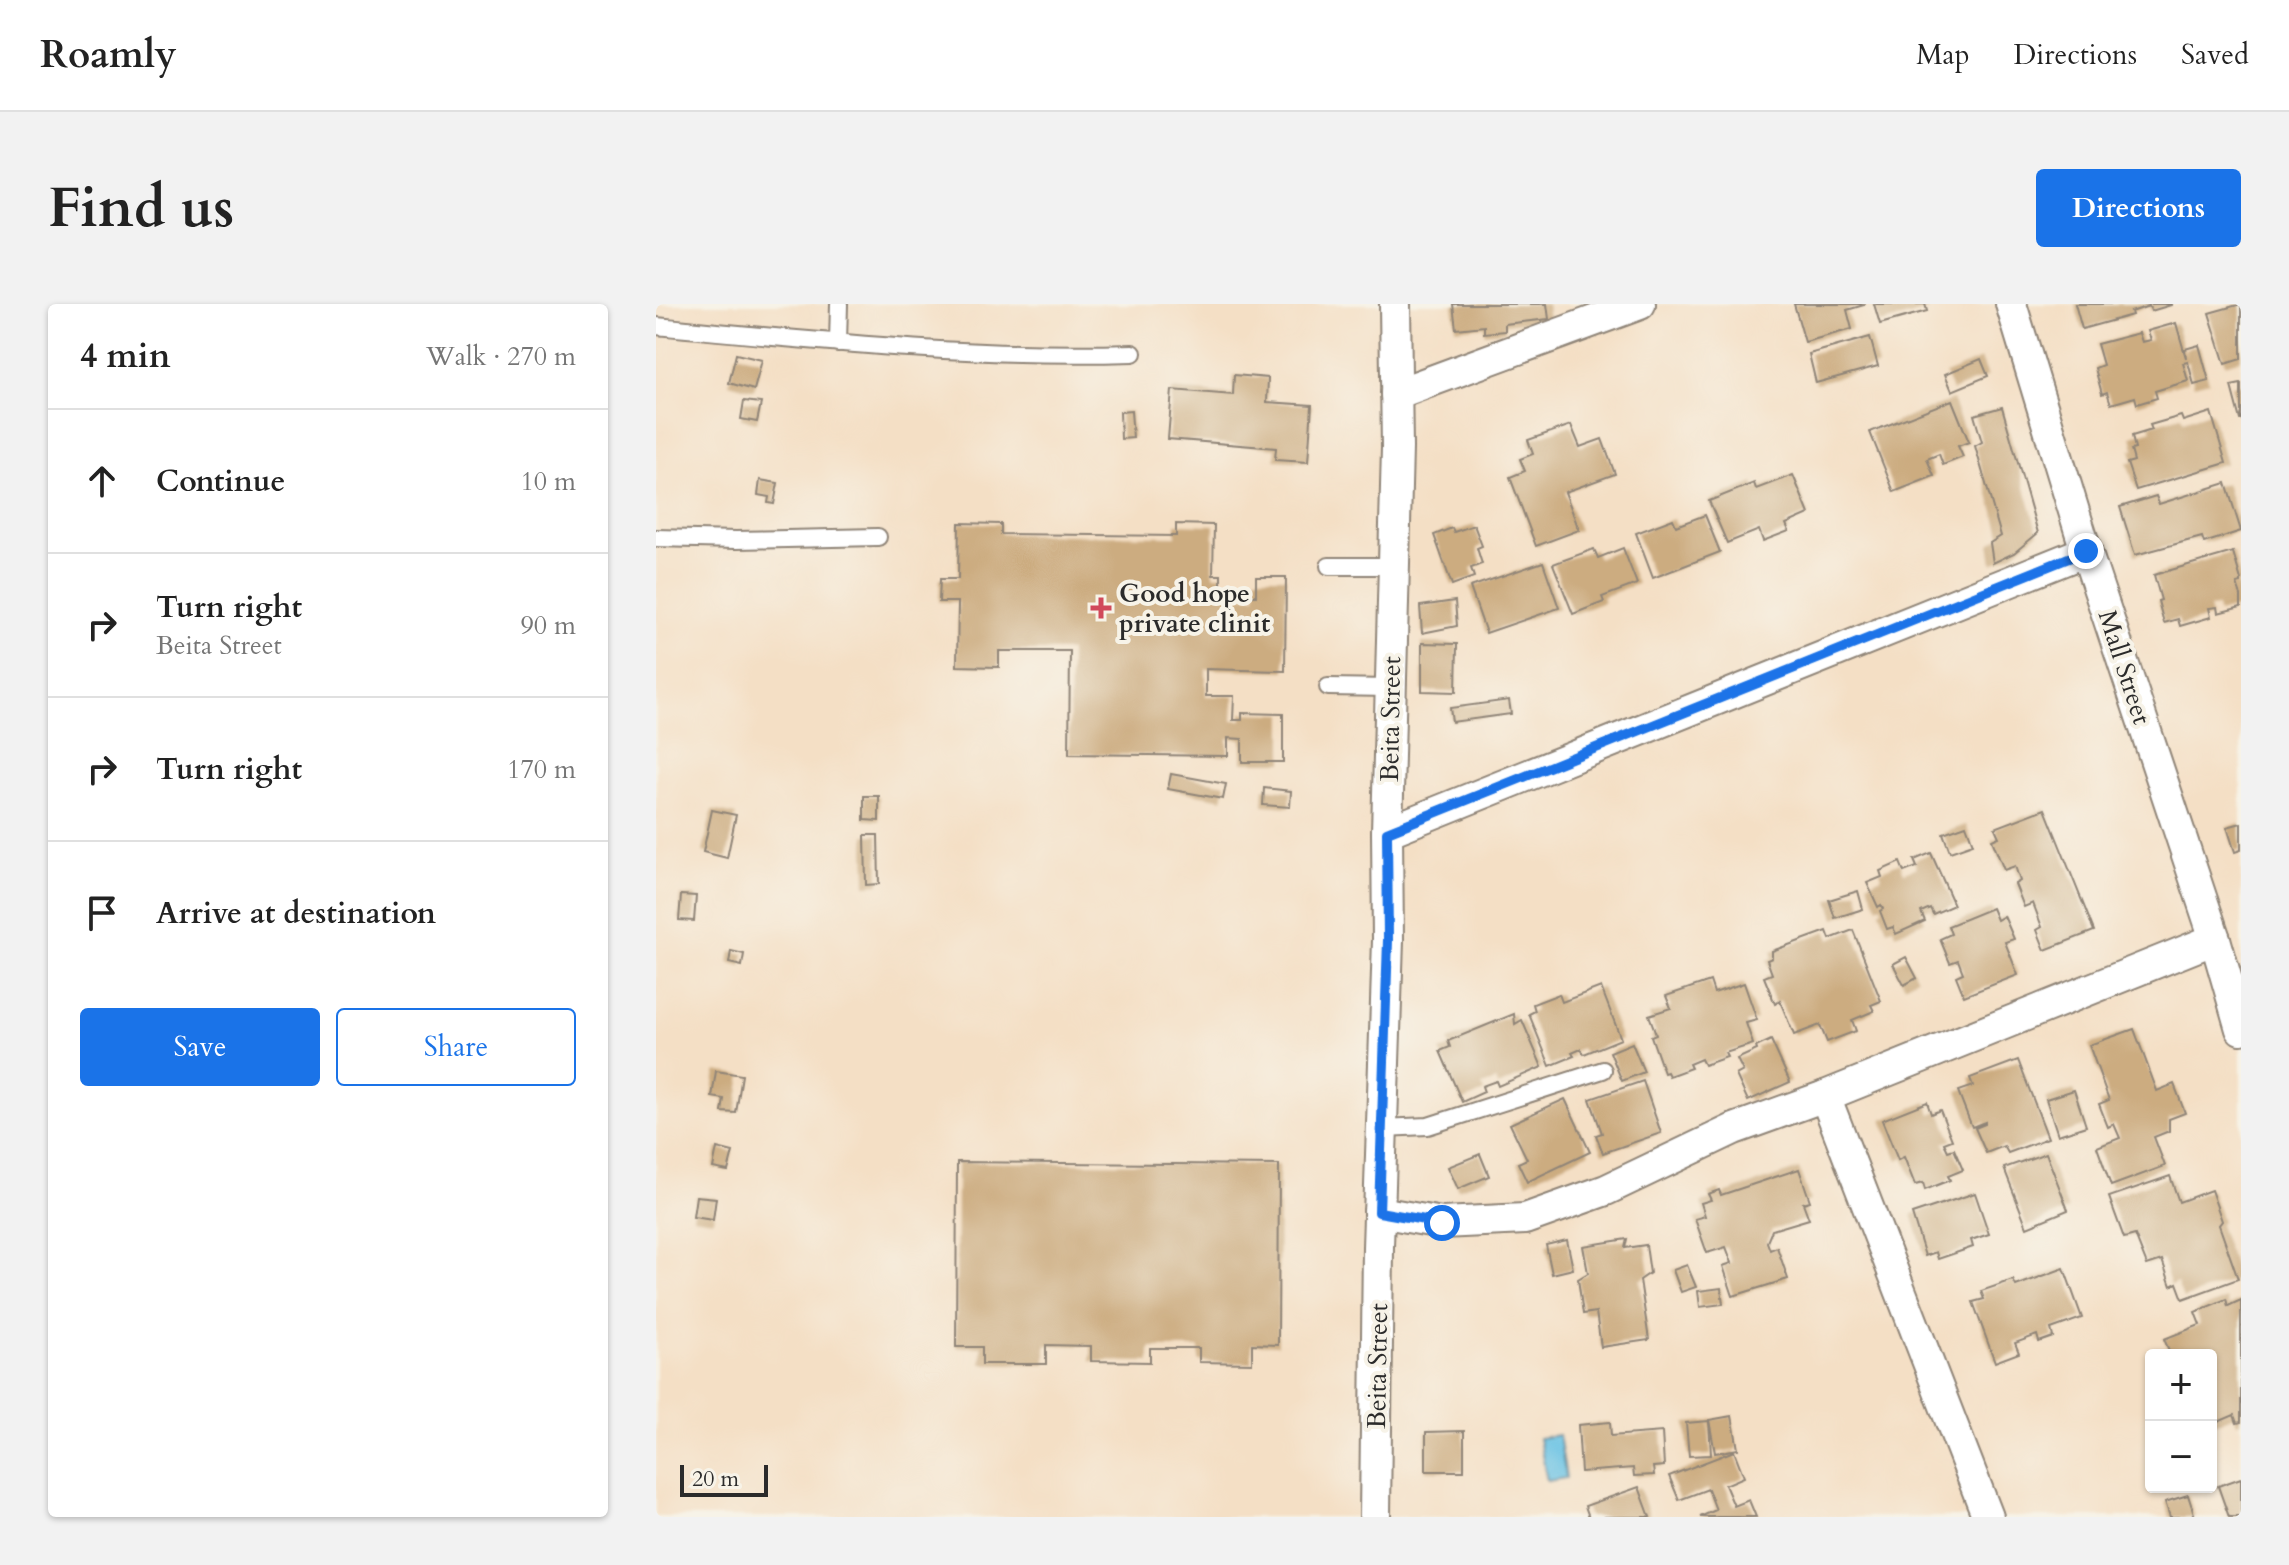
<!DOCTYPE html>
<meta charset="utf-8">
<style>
body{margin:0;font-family:Cardo,serif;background:#f2f2f2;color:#222}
.controls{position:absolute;right:24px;bottom:24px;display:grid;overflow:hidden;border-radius:8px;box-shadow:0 2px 6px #0004}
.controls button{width:72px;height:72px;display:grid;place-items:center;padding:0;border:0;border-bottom:2px solid #e0e0e0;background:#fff;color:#222;font:40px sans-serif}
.scale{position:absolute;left:24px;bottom:20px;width:88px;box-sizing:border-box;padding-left:8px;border:4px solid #2b2b2b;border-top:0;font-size:22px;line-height:28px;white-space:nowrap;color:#2b2b2b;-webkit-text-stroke:6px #f7f3e8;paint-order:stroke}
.stop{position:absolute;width:24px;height:24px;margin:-18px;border:6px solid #1a73e8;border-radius:50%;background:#fff}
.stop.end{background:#1a73e8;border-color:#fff;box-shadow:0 2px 8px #0008}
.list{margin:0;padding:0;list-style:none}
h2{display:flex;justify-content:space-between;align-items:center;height:104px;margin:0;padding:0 32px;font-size:34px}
h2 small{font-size:26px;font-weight:400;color:#767676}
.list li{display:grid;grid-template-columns:52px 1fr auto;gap:24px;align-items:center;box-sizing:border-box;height:144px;padding:0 32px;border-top:2px solid #e0e0e0}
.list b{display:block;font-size:30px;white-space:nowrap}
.list p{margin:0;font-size:26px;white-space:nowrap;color:#767676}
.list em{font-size:26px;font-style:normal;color:#767676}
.actions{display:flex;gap:16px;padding:24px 32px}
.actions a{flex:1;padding:18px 0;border:2px solid #1a73e8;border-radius:8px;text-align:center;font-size:28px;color:#1a73e8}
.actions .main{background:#1a73e8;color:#fff}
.icon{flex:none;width:44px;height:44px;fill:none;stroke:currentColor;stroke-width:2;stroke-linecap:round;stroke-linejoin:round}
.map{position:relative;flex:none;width:1585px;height:1213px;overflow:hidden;border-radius:8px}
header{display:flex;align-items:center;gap:48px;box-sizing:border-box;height:112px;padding:0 40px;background:#fff;border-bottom:2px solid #e0e0e0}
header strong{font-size:38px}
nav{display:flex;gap:44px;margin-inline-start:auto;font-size:28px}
.intro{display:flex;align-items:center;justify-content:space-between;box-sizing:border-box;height:192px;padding:0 48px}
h1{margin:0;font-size:56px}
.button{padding:20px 36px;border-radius:8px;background:#1a73e8;color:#fff;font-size:28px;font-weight:700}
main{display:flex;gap:48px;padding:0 48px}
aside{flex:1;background:#fff;border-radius:8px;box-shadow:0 2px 6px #0004}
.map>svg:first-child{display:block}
.water{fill:#66c1e4;stroke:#487688;stroke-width:2}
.building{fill:#ccac80}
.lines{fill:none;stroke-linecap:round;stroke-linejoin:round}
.service-casing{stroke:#908578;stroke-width:20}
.minor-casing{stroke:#908578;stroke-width:34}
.service{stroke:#fff;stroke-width:16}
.minor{stroke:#fff;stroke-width:30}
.route{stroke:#1a73e8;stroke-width:10}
.poi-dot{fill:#d1495b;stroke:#f7f3e8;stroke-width:3}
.labels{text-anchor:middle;stroke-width:8;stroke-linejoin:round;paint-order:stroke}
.poi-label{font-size:26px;font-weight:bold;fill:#2b2b2b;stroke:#f7f3e8;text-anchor:start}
.street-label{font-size:26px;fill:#2b2b2b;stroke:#f7f3e8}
</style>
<header>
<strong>Roamly</strong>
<nav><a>Map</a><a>Directions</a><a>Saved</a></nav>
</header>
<div class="intro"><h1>Find us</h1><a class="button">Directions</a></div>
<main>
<aside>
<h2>4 min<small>Walk · 270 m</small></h2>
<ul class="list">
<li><svg class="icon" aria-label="ahead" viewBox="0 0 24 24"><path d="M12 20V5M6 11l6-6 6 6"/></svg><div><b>Continue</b></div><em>10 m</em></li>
<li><svg class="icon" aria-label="right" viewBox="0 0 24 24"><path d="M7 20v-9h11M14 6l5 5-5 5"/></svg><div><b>Turn right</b><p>Beita Street</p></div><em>90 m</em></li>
<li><svg class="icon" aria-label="right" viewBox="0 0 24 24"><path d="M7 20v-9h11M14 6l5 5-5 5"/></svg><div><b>Turn right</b></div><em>170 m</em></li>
<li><svg class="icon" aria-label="arrive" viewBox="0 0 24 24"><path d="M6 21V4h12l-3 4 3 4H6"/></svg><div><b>Arrive at destination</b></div></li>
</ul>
<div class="actions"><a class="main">Save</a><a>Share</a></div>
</aside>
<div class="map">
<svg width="1585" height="1213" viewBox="0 0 1585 1213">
<rect width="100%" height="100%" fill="#f7f3e8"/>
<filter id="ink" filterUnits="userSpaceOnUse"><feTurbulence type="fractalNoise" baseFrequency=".0125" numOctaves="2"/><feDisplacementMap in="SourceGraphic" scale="16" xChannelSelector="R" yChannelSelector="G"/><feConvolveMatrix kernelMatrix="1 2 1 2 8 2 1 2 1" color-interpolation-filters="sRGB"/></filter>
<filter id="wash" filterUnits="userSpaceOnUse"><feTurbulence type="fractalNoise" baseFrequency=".006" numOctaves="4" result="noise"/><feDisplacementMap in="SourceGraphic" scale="32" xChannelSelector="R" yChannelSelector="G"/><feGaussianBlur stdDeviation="1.8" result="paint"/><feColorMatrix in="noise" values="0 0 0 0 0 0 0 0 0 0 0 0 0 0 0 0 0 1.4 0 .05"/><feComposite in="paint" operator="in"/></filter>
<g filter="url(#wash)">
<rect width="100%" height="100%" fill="#f4dfc5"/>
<path class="water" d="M903,1131L910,1174L891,1177L883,1134Z"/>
<g id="blocks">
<g class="building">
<path d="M797,0H891L893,15L849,20V27L828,29V22L800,25Z"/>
<path d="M1138,0H1208V1L1191,6L1196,25L1149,38Z"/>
<path d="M1218,0H1269L1271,7L1224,20Z"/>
<path d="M1419,0H1515V1L1495,7L1493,2L1475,8L1476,11L1426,25Z"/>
<path d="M1585,0V55L1569,60L1553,9Z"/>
<path d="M1520,19L1530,54L1529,45L1543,41L1553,77L1538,81L1532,58L1527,59L1532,77L1499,87L1501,94L1481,100L1479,93L1455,100L1451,88L1446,90L1439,64L1447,61L1441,40L1483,29L1486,38L1495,36L1492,27Z"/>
<path d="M1214,33L1222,62L1160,79L1153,50Z"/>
<path d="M80,50L106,56L98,86L73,79Z"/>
<path d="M1325,55L1332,72L1296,87L1289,70Z"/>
<path d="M578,71L612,74L611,98L656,101L652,158L619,156L620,144L512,135L516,86L577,91Z"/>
<path d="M1585,80V116H1584L1575,82Z"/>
<path d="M1296,96L1313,138L1302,142L1307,153L1287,161L1283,150L1271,155L1278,172L1238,188L1214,128Z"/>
<path d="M88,97L105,99L101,118L85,115Z"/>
<path d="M1346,103L1382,229L1358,249L1337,259L1334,239L1345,232L1319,142L1326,138L1318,111Z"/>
<path d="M475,107L477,134L465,135L464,108Z"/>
<path d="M1555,108L1570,159L1480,186L1471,159L1478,157L1475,146L1479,145L1476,132L1496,126L1494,121L1525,112L1527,117Z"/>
<path d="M915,121L924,143L946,135L959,170L909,188L923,226L880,242L854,173L869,167L864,155L877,150L872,136Z"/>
<path d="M1137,171L1153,210L1130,220L1133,227L1107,237L1103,226L1071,239L1053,197L1098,179L1100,185Z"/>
<path d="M104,176L122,179L118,200L112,199L113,193L102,191Z"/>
<path d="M1570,179L1585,227L1548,239L1546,233L1479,251L1464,203L1500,192L1503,200Z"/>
<path d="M1049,211L1064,248L997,274L980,229L1017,215L1020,222Z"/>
<path d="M303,219L345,220V230L520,232V220L558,221L557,271H565V292H600V273H630L629,367L550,365V392H578L577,416H586V409L627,410V458H586V435L572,434V452L413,450L414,347H343V363L301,362L302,298H283L284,275H302Z"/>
<path d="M818,221L826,242L821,244L826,260L815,264L818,273L796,281L778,231L796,224L798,228Z"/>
<path d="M967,244L981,280L946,293L948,298L917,310L897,260L938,245L942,254Z"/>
<path d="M1577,248L1585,276V279L1581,280L1585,292V303L1562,309L1561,303L1553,304L1555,313L1524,322L1522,315L1508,319L1502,297L1505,296L1498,271Z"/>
<path d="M887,258L903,304L830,329L814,283Z"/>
<path d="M799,297L801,322L766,329L764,302Z"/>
<path d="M766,339L801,340L800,388L766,387Z"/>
<path d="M853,396L855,410L796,418L794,404Z"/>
<path d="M515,470L570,480L567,495L512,485Z"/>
<path d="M608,484L635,487L634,503L607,501Z"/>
<path d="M208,492H223V517L208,516Z"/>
<path d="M1389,505L1438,627L1389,646L1381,626L1386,623L1377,599L1368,603L1359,580L1364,577L1359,562L1348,566L1336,536L1343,533L1339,524Z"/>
<path d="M56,506L80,511L71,554L47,548Z"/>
<path d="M1585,519V546L1579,548L1571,523Z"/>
<path d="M1310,521L1317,540L1294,548L1287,529Z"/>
<path d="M209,531H222L223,580L210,581Z"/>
<path d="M1275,549L1298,601L1277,610L1274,604L1265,608L1269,617L1240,630L1237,623L1231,625L1224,607L1227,605L1225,601L1222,603L1211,579L1226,573L1224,567L1244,558L1248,568L1261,563L1258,556Z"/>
<path d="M1202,587L1207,605L1179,614L1173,596Z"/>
<path d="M25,591L40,592L38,617L23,616Z"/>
<path d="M1336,604L1341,616L1348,612L1358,635L1349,638L1362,671L1308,692L1300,672L1307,669L1302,656L1294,659L1284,635L1295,630L1292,622Z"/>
<path d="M1197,626L1225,697L1215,701L1218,707L1196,716L1200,727L1171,738L1164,721L1138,731L1124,697L1119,700L1108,673L1116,670L1111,656L1116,654V647L1171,627L1174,635Z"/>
<path d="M75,647L88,650L86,662L73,659Z"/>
<path d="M1250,653L1261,674L1248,681L1237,660Z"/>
<path d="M1054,677L1058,689L1088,679L1101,716L1090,719L1097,740L1069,749L1071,753L1048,761L1045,755L1033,760L1035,764L1013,772L1011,768L1008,769L995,732L1000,730L993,711L1015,704L1010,692Z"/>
<path d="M945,683L965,735L928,750L925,745L916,749L918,752L894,762L873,710L879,707L877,700L903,690L906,698Z"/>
<path d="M858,710L859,720L866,716L886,763L842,782L840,777L826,782L828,788L806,798L784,747L794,743L792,737Z"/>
<path d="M1478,725L1501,787L1518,780L1529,809L1513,815V827L1498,833L1509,862L1455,882L1441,843L1464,834L1458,820L1452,823L1443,800L1453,796L1433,741Z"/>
<path d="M1115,736L1134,778L1092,797L1080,771L1087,767L1081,755L1101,746L1100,743Z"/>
<path d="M976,739L988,768L966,777L954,748Z"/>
<path d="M1362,756L1392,834L1352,849L1348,842L1330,849L1319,824L1329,820V818L1316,823L1302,787L1317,782L1314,774Z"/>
<path d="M60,767L86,771L80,809L66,808L68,795L56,793Z"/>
<path d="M987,777L1005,829L947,849L940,831L946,829L934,795Z"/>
<path d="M1418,786L1430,822L1402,831L1390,795Z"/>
<path d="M909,795L934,848L871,878L862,859L871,855L854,820Z"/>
<path d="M1271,798L1275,810L1284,806L1296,836L1288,839L1292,847L1298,845L1307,866L1292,872L1294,876L1269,886L1267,879L1259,881L1248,853L1242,856L1226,816Z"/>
<path d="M61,844L77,848L72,867L57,864Z"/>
<path d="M1390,849L1412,906L1371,923L1348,864Z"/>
<path d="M824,850L833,872L802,885L792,863Z"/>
<path d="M301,858L623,861L622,1041L596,1040V1059L543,1058V1044H494V1058L435,1057V1042L390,1041V1060H326V1043H300Z"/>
<path d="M1143,865L1154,897L1147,899L1153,915L1116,926L1111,938L1114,946L1121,943L1132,975L1077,992L1067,962L1076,959L1070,943L1051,949L1039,915L1049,912L1045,899L1055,896L1052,890L1063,886L1065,891Z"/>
<path d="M1514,872L1523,898L1555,886L1566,917L1563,921L1582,975L1527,995L1521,979L1515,982L1506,956L1491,961L1479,931L1468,934L1453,893Z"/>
<path d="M1319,889L1333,930L1315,936L1317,943L1282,955L1280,948L1269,952L1256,910Z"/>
<path d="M40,892L60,894L57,916L37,913Z"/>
<path d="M971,935L969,944L990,941L994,969L984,976L993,1036L945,1043L940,1008L927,1010L922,975L932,969L927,942Z"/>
<path d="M911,936L917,965L896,970L890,941Z"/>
<path d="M1031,961L1040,983L1025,988L1017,966Z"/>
<path d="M1408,964L1426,1014L1395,1025L1397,1033L1383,1038L1381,1031L1359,1039L1363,1049L1339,1058L1317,998L1328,995L1325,987L1357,976L1360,982Z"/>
<path d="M1065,984L1067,1000L1044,1003L1042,987Z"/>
<path d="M1570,995L1572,1002L1585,996V1118L1581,1119L1578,1111L1555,1121V1051H1515L1508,1035L1544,1021L1539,1008Z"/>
<path d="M1076,1112L1082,1145L1059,1149L1053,1116Z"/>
<path d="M1053,1117L1055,1151L1033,1152L1030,1119Z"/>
<path d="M954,1118L955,1132L1006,1128L1008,1162L997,1163L998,1171L978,1172L977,1164L925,1168L922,1121Z"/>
<path d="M808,1127V1167H770V1128Z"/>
<path d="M1078,1147L1088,1173L1069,1181L1078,1202L1093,1196L1100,1213H1044L1060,1206L1052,1185L1023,1196L1013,1172Z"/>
<path d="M1585,1174V1213H1573L1562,1182Z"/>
<path d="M983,1183L994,1213H933L929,1202Z"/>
<path d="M1532,1191L1539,1213H1514L1509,1198Z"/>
</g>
</g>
</g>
<g filter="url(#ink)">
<use href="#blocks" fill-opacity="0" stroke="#908578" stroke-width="2"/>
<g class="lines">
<defs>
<g id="service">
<path d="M0,22C159,37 317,54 477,49"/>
<path d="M182,39L183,0"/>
<path d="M0,234L80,236L222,233"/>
<path d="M673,262H738"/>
<path d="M672,383L735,384"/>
<path d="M726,824L772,822L947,766"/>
</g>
<g id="minor">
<path d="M1355,0L1430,247L1559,635L1585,725"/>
<path d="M740,90L984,0"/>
<path d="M731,528L1430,247"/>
<path d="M1169,792L1332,1213"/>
<path d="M723,908L786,919L869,915L950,886L1078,825L1169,792L1559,635"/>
<path d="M719,1213L722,943L732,636L731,528L741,144L739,0"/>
</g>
</defs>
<use href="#service" class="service-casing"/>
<use href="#minor" class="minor-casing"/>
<use href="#service" class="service"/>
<use href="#minor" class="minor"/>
</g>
</g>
<g class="lines" filter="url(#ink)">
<path class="route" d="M786,919L723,908L732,636L731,528L1430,247"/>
</g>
<path class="poi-dot" d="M441 292h8v8h8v8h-8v8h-8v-8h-8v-8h8z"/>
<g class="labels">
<g class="poi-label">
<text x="463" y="298">Good hope<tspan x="463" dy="30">private clinit</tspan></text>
</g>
<g class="street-label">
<text transform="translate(1469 363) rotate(72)" y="9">Mall Street</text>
<text transform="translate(734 415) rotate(-89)" y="9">Beita Street</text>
<text transform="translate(721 1062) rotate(-89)" y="9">Beita Street</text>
</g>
</g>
</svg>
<div class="controls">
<button>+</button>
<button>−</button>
</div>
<div class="scale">20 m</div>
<div class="stop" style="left:786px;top:919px"></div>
<div class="stop end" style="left:1430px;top:247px"></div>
</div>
</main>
